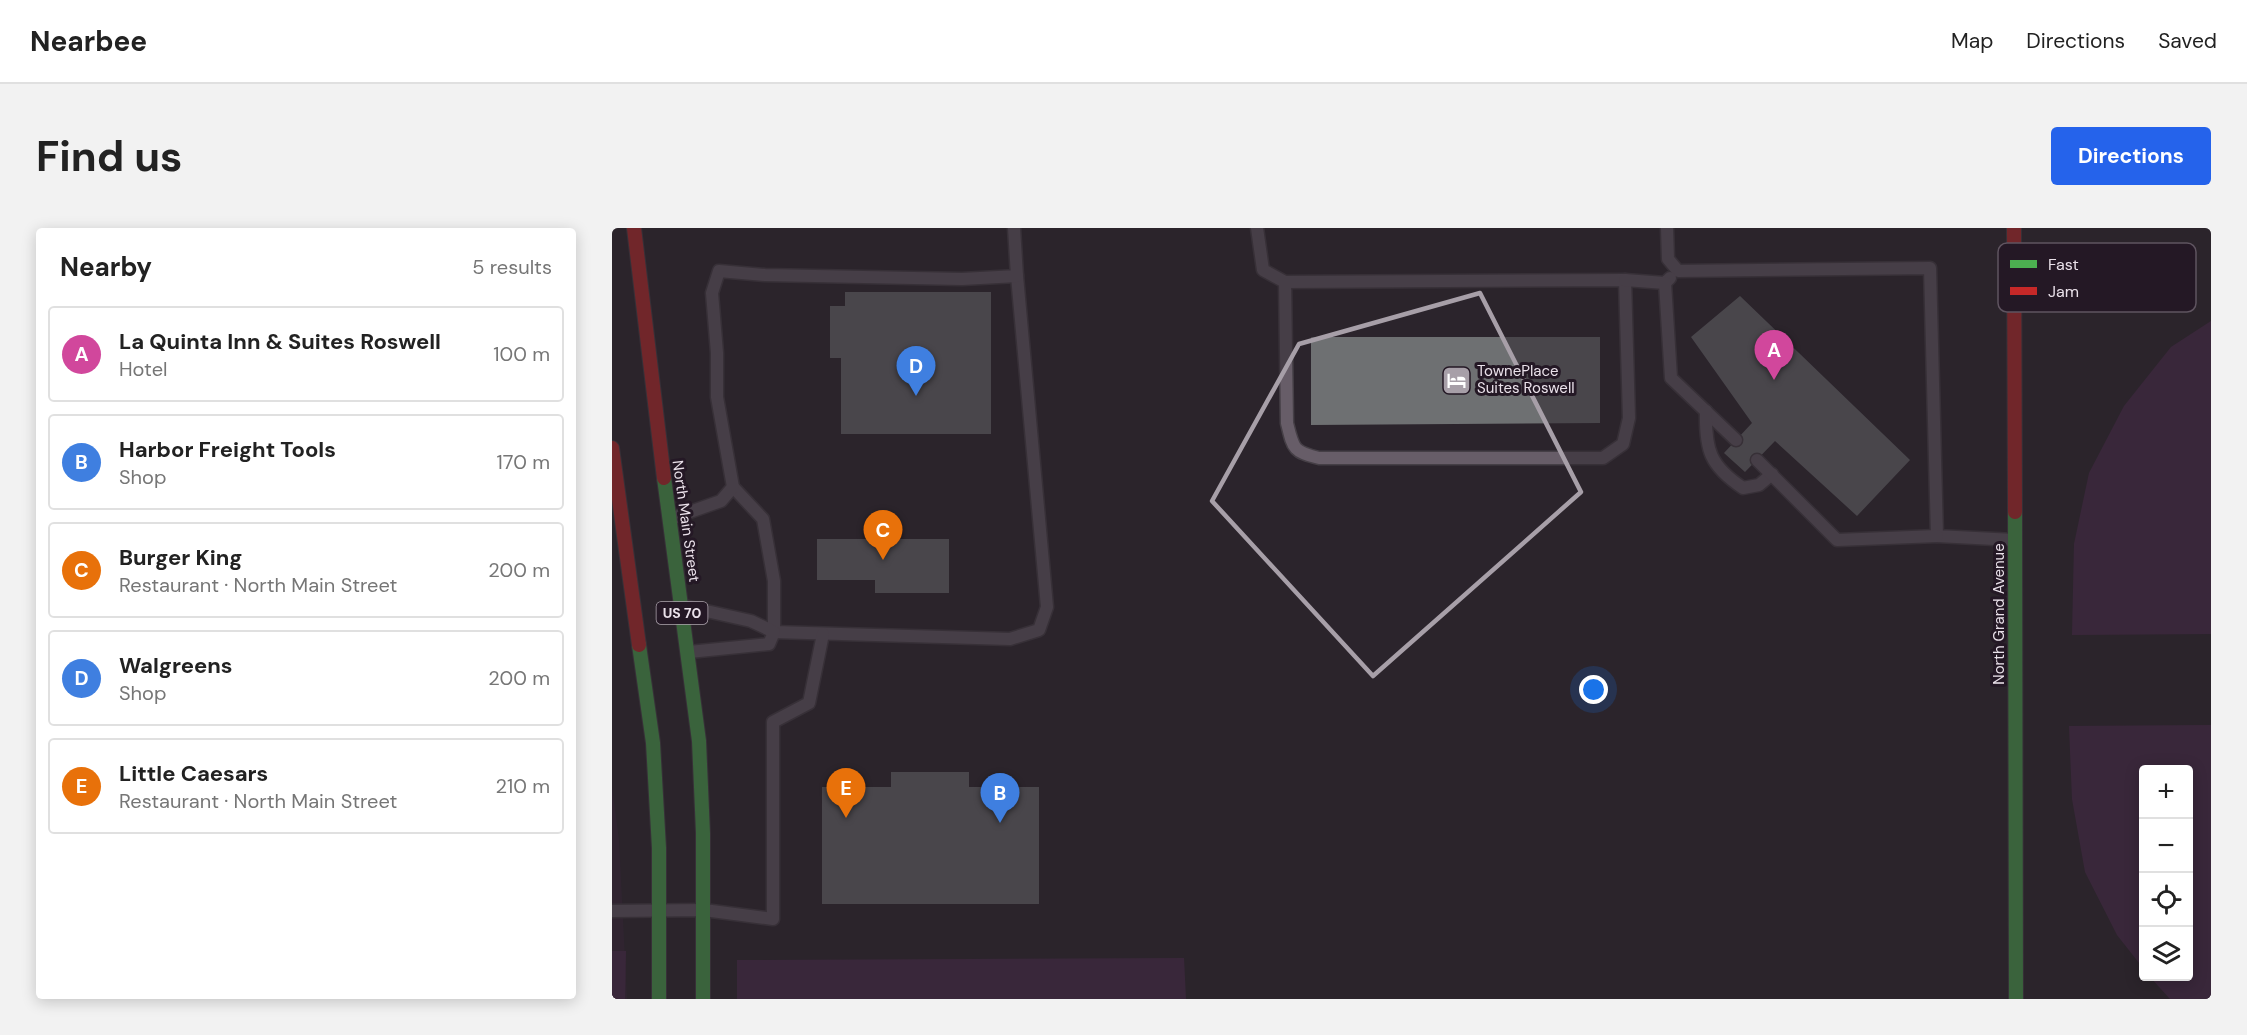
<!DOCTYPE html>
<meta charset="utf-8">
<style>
body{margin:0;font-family:"DM Sans",sans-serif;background:#f2f2f2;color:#222}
.controls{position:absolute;right:18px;bottom:18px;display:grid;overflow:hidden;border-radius:6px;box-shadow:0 3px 15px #0003}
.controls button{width:54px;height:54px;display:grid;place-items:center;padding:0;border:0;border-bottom:2px solid #e0e0e0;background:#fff;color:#222;font:30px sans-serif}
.you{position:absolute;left:982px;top:462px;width:21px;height:21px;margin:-15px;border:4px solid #fff;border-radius:50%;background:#1a73e8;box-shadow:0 0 0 9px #1a73e833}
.badge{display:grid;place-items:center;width:39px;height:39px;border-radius:50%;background:#2563eb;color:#fff;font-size:20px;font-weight:700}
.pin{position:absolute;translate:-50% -50px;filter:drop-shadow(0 2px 3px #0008)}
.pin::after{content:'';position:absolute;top:32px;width:21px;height:18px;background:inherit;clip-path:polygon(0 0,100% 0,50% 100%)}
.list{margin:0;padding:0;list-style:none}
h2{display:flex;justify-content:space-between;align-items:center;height:78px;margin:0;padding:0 24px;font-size:26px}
h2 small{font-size:20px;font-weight:400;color:#767676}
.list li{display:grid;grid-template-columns:39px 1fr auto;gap:18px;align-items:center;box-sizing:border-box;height:96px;margin:0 12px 12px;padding:0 12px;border:2px solid #e0e0e0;border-radius:6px}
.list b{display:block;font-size:22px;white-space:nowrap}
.list p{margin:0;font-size:20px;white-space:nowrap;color:#767676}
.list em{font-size:20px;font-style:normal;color:#767676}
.icon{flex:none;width:33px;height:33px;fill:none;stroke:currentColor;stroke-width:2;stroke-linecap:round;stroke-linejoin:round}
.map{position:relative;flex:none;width:1599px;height:771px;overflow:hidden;border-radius:6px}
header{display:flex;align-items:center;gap:36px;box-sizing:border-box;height:84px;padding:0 30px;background:#fff;border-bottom:2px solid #e0e0e0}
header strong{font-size:28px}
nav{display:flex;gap:33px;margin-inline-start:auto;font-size:21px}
.intro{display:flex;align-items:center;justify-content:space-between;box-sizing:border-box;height:144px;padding:0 36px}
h1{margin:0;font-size:42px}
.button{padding:15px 27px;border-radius:6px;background:#2563eb;color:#fff;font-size:21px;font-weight:700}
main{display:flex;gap:36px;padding:0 36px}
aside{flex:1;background:#fff;border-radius:6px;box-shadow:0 3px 15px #0003}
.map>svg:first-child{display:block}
.built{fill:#352536}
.green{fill:#4b2a4c}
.building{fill:#6e7072}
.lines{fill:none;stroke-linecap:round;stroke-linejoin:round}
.lane-casing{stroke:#453f46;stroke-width:15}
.fast-casing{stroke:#453f46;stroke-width:16}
.jam-casing{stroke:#453f46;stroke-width:16}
.lane{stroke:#675d68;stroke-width:12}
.fast{stroke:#4caf50;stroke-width:14}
.jam{stroke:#c62828;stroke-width:14}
.marked{fill:none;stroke:#a79fa8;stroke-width:4.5;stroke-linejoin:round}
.labels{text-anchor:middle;stroke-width:6;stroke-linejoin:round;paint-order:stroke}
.shield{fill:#241825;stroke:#afa5af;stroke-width:1.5}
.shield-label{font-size:14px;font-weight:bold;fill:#eae1ea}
.poi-label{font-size:15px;fill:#eae1ea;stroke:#241825;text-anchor:start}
.street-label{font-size:15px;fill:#eae1ea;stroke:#241825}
.key{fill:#241825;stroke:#5f5460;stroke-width:1.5}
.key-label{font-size:16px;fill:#eae1ea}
</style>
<header>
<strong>Nearbee</strong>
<nav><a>Map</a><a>Directions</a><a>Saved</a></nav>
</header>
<div class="intro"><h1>Find us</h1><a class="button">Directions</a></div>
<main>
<aside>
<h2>Nearby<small>5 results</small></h2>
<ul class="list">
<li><span class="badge" style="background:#d1479c">A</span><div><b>La Quinta Inn &amp; Suites Roswell</b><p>Hotel</p></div><em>100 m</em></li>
<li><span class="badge" style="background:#3f7fe0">B</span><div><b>Harbor Freight Tools</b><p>Shop</p></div><em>170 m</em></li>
<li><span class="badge" style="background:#e8710a">C</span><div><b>Burger King</b><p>Restaurant · North Main Street</p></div><em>200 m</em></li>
<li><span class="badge" style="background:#3f7fe0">D</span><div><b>Walgreens</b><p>Shop</p></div><em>200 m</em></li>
<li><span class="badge" style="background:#e8710a">E</span><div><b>Little Caesars</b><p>Restaurant · North Main Street</p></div><em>210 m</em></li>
</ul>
</aside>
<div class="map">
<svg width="1599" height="771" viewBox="0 0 1599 771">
<rect width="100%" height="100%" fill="#2b242c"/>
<path class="built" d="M0,559L7,612L15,771H0Z"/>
<g class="green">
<path d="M1599,93V406L1460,407L1462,316L1477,245L1512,178L1559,119Z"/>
<path d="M1599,497V771H1558L1538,749L1576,748V542H1532L1531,740L1505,707L1473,644L1460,571L1457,498Z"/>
<path d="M0,723H14L13,771H0Z"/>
<path d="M572,730L574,771H125V732Z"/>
</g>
<g class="building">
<path d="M233,64H379V206H229V130H218V78H233Z"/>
<path d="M1128,68L1298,232L1245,288L1163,213L1133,244L1112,225L1140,195L1079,109Z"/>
<path d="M699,109H988V195L699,197Z"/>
<path d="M205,311H337V365H263V352H205Z"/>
<path d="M279,544H357V559H427V676H210V559H279Z"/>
</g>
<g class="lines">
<defs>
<g id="lane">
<path d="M645,0L651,42L673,54L1013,52L1017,190L1011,216L991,230H707C681,224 681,220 675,195L673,54"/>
<path d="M1055,0L1056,31L1066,43L1318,40L1325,308L1402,312"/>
<path d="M1013,52L1053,55L1058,50"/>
<path d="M1053,55L1059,150L1124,212"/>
<path d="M1094,183C1093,222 1098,238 1131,260L1147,257L1160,246"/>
<path d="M1145,232L1225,312L1325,308"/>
<path d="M121,259L151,291L162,353V404L398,411L427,402L435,379L405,48"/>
<path d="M58,291L109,273L121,259L105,169V125L100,65L107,43L153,47L350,51L405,48L402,0"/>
<path d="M72,378L139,393L162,404L157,416L77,424"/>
<path d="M0,683L92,682L161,691V494L197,475L211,406"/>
</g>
<g id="fast">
<path d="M52,250L87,513L91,605V771"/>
<path d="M1403,284L1404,771"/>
<path d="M27,417L41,515L47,620V771"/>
</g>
<g id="jam">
<path d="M22,0L52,250"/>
<path d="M1402,0L1403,284"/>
<path d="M0,220L27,417"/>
</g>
</defs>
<use href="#lane" class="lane-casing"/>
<use href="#fast" class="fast-casing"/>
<use href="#jam" class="jam-casing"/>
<use href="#lane" class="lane"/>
<use href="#fast" class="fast"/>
<use href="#jam" class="jam"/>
</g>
<path d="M0 0H1599V771H0ZM868,65L969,264L761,448L600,273L687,116Z" fill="#2b242c" fill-opacity=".55" fill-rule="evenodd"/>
<path class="marked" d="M868,65L969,264L761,448L600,273L687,116Z"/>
<defs>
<symbol id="hotel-square" viewBox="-11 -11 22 22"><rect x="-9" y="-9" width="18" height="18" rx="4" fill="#a79fa8" stroke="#241825"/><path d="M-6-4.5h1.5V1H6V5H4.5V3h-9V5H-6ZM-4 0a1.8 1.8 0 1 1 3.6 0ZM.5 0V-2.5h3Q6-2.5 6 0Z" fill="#fff"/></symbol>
</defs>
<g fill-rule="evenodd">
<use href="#hotel-square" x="828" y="136" width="33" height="33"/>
</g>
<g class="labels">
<rect class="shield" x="44.5" y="374" width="51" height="22" rx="4.5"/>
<g class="shield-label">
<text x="70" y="390">US 70</text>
</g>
<g class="poi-label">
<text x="865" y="148">TownePlace<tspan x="865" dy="17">Suites Roswell</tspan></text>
</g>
<g class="street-label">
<text transform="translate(74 293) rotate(82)" y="5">North Main Street</text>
<text transform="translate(1387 386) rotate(-90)" y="5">North Grand Avenue</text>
</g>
</g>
<rect x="1386" y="15" width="198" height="69" rx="9" class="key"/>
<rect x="1398" y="32" width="27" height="8" fill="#4caf50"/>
<rect x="1398" y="59" width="27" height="8" fill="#c62828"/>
<g class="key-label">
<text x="1436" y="42">Fast</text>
<text x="1436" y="69">Jam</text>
</g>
</svg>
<div class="controls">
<button>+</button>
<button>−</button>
<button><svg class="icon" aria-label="locate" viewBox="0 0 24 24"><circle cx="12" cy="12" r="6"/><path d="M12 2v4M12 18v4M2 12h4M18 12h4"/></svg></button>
<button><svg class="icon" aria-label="layers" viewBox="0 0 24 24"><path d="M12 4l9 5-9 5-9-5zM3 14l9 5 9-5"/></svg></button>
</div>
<div class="you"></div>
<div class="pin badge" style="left:1162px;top:152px;background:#d1479c">A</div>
<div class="pin badge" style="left:388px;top:595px;background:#3f7fe0">B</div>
<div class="pin badge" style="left:271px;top:332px;background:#e8710a">C</div>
<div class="pin badge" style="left:304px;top:168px;background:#3f7fe0">D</div>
<div class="pin badge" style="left:234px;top:590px;background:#e8710a">E</div>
</div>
</main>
